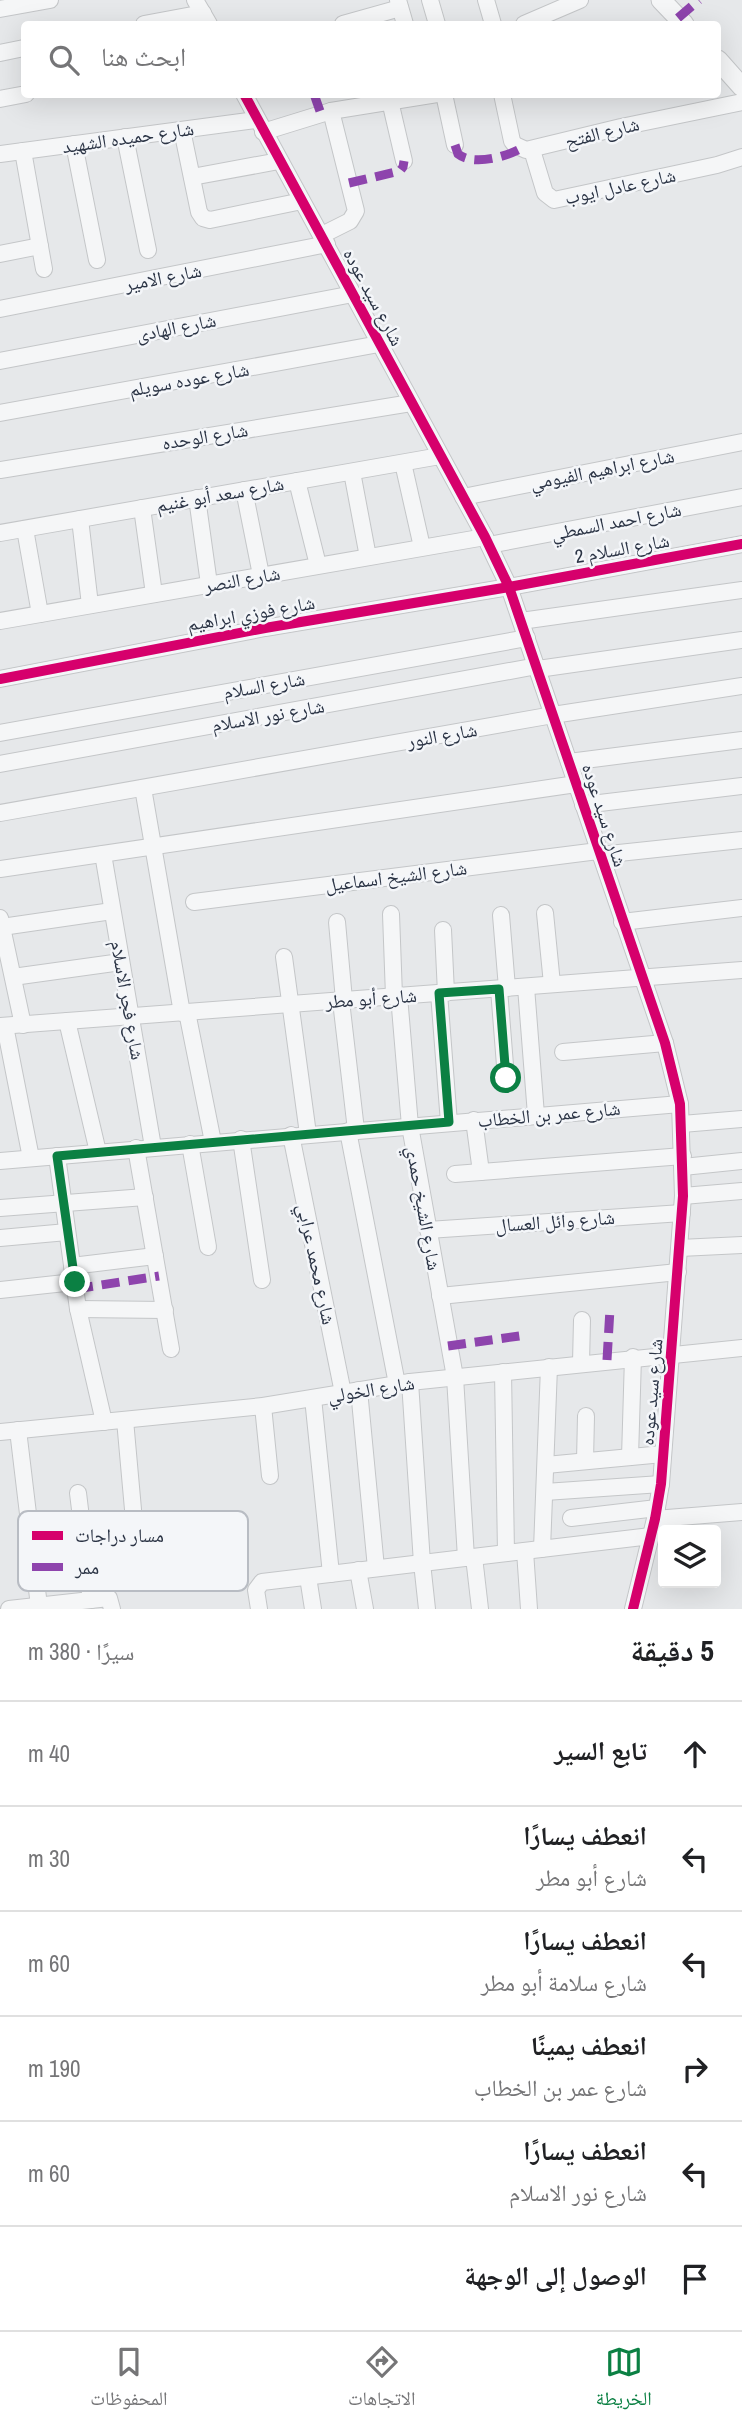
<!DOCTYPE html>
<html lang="ar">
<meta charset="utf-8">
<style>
body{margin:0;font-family:"Archivo Narrow","Noto Naskh Arabic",sans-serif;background:#f2f2f2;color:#202124;direction:rtl}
.controls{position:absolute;right:21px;bottom:21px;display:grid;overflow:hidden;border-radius:7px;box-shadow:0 7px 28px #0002}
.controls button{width:63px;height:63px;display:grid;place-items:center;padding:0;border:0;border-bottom:2px solid #e0e0e0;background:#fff;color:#202124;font:35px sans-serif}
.stop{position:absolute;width:21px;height:21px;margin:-16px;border:5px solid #0b8043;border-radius:50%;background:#fff}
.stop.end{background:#0b8043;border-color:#fff;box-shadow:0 2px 7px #0008}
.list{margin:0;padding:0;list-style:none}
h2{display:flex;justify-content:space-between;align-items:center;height:91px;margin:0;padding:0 28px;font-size:30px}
h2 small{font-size:23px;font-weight:400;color:#757577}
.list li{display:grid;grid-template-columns:46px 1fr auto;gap:21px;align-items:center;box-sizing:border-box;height:105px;padding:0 28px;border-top:2px solid #e0e0e0}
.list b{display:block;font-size:26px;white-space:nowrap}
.list p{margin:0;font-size:23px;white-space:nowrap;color:#757577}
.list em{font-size:23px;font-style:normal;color:#757577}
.icon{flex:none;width:38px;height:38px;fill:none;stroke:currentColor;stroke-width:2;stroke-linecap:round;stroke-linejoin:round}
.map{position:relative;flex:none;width:742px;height:1609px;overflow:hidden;direction:ltr}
.search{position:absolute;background:#fff;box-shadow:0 7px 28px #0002;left:21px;right:21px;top:21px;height:77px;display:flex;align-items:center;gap:18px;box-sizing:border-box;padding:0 24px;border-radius:7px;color:#757577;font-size:26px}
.sheet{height:721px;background:#fff}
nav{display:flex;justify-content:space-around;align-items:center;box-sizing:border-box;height:98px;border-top:2px solid #e0e0e0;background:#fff;font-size:19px;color:#757577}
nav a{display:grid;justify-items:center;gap:4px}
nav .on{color:#0b8043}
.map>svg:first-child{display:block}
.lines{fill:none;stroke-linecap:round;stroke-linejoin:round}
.minor-casing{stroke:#c4c6c8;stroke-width:18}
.tertiary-casing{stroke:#c4c6c8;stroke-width:21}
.minor{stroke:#f5f6f7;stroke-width:16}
.tertiary{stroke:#f5f6f7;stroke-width:19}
.quiet{stroke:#8e44ad;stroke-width:9;stroke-dasharray:18 9;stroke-linecap:butt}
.cycleway-casing{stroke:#f4f6f9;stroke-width:15}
.cycleway{stroke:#d6006c;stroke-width:10}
.route{stroke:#0b8043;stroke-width:9}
.labels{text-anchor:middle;stroke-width:5;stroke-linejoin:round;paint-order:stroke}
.street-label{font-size:19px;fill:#2b3445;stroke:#f4f6f9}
.key{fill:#f4f6f9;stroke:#b8bcc3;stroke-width:2}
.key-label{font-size:19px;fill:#2b3445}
</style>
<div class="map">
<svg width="742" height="1609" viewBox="0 0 742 1609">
<rect width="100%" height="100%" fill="#e6e8ea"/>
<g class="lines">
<defs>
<g id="minor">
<path d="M195,0L209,24"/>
<path d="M398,0L405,24"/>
<path d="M430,0L437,24"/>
<path d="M486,0L493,24"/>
<path d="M0,9L50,0"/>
<path d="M144,24L203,13"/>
<path d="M343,24L400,8"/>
<path d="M524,24L580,0"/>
<path d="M0,53L24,48"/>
<path d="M244,94L485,537L509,587L665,1043L680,1104L683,1196L661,1484L655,1519L633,1609"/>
<path d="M444,94L455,145"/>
<path d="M502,94L512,141L515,145L526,150L621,127L742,102"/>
<path d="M0,99L26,94"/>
<path d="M390,101L404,161"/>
<path d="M182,130L199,212L203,218L210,220L302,201"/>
<path d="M263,132L331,111L437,94"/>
<path d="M125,137L148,250"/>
<path d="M74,144L97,260"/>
<path d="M532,150L545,193L554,200L717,165L742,157"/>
<path d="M23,151L44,269"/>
<path d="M0,154L256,120"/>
<path d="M192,177L279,161"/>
<path d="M322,235L350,221L356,211L331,111"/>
<path d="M0,254L40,246"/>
<path d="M0,309L327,244"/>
<path d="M0,361L353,294"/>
<path d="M0,413L379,344"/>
<path d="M403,463L422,547"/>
<path d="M0,470L411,403"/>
<path d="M352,472L368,557"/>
<path d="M297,481L318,565"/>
<path d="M244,490L261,575"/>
<path d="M463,497L742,442"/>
<path d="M197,498L209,584"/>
<path d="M142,508L154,594"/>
<path d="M80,519L90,605"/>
<path d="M25,529L40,614"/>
<path d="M0,533L440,456"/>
<path d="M489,545L742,497"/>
<path d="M0,621L485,537"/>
<path d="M521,621L742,590"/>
<path d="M538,669L742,640"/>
<path d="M0,679L265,628L509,587L742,544"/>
<path d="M0,733L527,638"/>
<path d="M569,762L742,740"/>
<path d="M0,764L537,666"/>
<path d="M143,788L182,1013"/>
<path d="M583,805L742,786"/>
<path d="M0,813L553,715L742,686"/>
<path d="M103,854L153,1147"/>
<path d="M600,855L742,840"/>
<path d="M0,869L576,784"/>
<path d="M194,902L598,851"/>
<path d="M545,913L552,984"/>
<path d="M391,914L394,996"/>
<path d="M501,915L507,988"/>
<path d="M0,918L23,1025"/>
<path d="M337,922L344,1000"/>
<path d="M622,922L742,908"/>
<path d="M2,927L112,911"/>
<path d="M443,930L446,993"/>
<path d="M284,957L308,1134"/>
<path d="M13,977L121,962"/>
<path d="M526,987L536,1115"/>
<path d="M499,989L506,1078"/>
<path d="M439,993L449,1123"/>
<path d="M399,996L410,1126L455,1377L466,1558"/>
<path d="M341,1001L356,1130"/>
<path d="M187,1012L213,1142"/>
<path d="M67,1021L98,1152"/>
<path d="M0,1026L742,970"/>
<path d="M5,1026L31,1158"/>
<path d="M563,1052L665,1043"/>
<path d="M474,1120L481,1172"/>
<path d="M682,1124L742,1119"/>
<path d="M348,1131L397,1384"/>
<path d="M291,1135L343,1393"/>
<path d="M241,1139L262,1280"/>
<path d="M190,1144L208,1247"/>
<path d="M136,1148L171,1349"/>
<path d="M57,1156L78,1309L104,1422"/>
<path d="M0,1161L680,1104"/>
<path d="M683,1167L742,1161"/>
<path d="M455,1174L683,1156"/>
<path d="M683,1196L742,1191"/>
<path d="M0,1208L145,1197"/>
<path d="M428,1230L682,1213"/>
<path d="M0,1238L67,1232"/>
<path d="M680,1248L742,1245"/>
<path d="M72,1266L155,1256"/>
<path d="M0,1290L74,1282"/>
<path d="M440,1296L678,1272"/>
<path d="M78,1309L165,1310"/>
<path d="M581,1363L582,1320"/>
<path d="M503,1372L506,1553"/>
<path d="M410,1382L422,1563L427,1609"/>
<path d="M359,1390L376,1568"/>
<path d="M313,1398L331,1574"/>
<path d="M263,1406L270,1476"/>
<path d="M125,1420L137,1554"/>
<path d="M18,1430L39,1606"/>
<path d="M0,1432L263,1406L410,1382L742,1348"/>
<path d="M630,1457L633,1357"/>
<path d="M585,1461L586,1416"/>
<path d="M546,1465L663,1454"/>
<path d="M545,1492L661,1484"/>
<path d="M78,1493L91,1600"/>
<path d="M571,1518L657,1508"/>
<path d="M655,1519L742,1512"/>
<path d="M542,1549L549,1367"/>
<path d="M525,1551L529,1609"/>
<path d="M474,1557L480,1609"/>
<path d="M358,1570L365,1609"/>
<path d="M308,1577L313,1609"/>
<path d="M9,1609L109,1598L112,1609"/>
<path d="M259,1609L256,1590L262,1582L651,1536"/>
</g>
<g id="tertiary">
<path d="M661,0L684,24"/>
<path d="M718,60L742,87"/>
</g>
</defs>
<use href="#minor" class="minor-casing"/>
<use href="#tertiary" class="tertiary-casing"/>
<use href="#minor" class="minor"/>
<use href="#tertiary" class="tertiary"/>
<g class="quiet">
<path d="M678,18L699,0"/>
<path d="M314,94L321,114"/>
<path d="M455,145L458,154C473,166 505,157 520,149"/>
<path d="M349,183L400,171L403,167L404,161"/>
<path d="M75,1289L159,1276"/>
<path d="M448,1346L526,1335"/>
<path d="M607,1360L610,1309"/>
</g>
<defs>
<g id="cycleway">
<path d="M244,94L485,537L509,587L665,1043L680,1104L683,1196L661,1484L655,1519L633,1609"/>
<path d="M0,679L265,628L509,587L742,544"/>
</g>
</defs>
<use href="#cycleway" class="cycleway-casing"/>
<use href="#cycleway" class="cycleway"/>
</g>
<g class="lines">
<path class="route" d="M75,1282L57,1156L449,1122L439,993L499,989L506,1078"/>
</g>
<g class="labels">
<g class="street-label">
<text transform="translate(602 132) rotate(-14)" y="7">شارع الفتح</text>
<text transform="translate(128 137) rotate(-8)" y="7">شارع حميده الشهيد</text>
<text transform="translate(620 186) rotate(-12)" y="7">شارع عادل ايوب</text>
<text transform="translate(163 277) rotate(-11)" y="7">شارع الامير</text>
<text transform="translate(374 297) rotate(62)" y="7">شارع سيد عوده</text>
<text transform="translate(176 327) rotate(-11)" y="7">شارع الهادى</text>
<text transform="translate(189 379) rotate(-10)" y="7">شارع عوده سويلم</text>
<text transform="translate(205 436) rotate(-9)" y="7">شارع الوحده</text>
<text transform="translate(602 469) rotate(-11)" y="7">شارع ابراهيم الفيومي</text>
<text transform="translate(220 494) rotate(-10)" y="7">شارع سعد أبو غنيم</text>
<text transform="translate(616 521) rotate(-11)" y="7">شارع احمد السمطي</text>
<text transform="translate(622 548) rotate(-10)" y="7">شارع السلام 2</text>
<text transform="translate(242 579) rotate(-10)" y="7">شارع النصر</text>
<text transform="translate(251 613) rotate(-10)" y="7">شارع فوزي ابراهيم</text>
<text transform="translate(264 685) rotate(-10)" y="7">شارع السلام</text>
<text transform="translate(268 715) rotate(-10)" y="7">شارع نور الاسلام</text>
<text transform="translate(442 735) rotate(-10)" y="7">شارع النور</text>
<text transform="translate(605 815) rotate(72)" y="7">شارع سيد عوده</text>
<text transform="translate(396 876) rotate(-7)" y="7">شارع الشيخ اسماعيل</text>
<text transform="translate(371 998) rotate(-4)" y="7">شارع أبو مطر</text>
<text transform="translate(128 1000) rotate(80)" y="7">شارع فجر الاسلام</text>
<text transform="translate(549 1114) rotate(-5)" y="7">شارع عمر بن الخطاب</text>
<text transform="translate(424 1208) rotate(80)" y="7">شارع الشيخ حمدي</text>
<text transform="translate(555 1221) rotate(-4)" y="7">شارع وائل العسال</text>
<text transform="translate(317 1264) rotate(78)" y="7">شارع محمد عرابي</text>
<text transform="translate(371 1389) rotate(-9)" y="7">شارع الخولي</text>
<text transform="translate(651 1392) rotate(-85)" y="7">شارع سيد عوده</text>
</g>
</g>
<rect x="18" y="1511" width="230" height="80" rx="10" class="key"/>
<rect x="32" y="1531" width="31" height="9" fill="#d6006c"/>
<rect x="32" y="1563" width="31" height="8" fill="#8e44ad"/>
<g class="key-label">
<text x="75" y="1542">مسار دراجات</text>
<text x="75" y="1574">ممر</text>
</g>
</svg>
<div class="controls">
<button><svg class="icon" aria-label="layers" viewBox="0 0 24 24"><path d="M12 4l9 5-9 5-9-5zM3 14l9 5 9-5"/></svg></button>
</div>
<div class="stop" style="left:506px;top:1078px"></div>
<div class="stop end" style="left:75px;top:1282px"></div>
<div class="search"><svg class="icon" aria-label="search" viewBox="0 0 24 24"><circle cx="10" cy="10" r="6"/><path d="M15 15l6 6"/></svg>ابحث هنا</div>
</div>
<section class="sheet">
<h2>5 دقيقة<small>سيرًا · 380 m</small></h2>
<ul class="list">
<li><svg class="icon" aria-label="ahead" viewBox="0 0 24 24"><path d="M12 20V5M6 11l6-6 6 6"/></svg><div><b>تابع السير</b></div><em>40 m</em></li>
<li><svg class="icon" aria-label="left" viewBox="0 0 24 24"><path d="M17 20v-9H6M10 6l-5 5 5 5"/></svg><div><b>انعطف يسارًا</b><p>شارع أبو مطر</p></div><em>30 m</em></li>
<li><svg class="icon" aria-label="left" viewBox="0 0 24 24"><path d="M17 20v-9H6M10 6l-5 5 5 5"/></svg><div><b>انعطف يسارًا</b><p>شارع سلامة أبو مطر</p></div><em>60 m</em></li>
<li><svg class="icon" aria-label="right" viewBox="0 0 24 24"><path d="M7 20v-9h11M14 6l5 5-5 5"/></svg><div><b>انعطف يمينًا</b><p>شارع عمر بن الخطاب</p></div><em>190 m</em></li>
<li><svg class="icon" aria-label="left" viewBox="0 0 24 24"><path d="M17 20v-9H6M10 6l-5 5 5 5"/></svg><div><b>انعطف يسارًا</b><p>شارع نور الاسلام</p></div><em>60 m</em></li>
<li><svg class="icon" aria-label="arrive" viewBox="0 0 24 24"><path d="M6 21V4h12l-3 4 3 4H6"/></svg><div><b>الوصول إلى الوجهة</b></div></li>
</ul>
</section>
<nav>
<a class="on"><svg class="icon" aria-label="map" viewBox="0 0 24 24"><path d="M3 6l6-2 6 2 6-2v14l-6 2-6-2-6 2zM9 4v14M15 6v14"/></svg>الخريطة</a>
<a><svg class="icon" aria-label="directions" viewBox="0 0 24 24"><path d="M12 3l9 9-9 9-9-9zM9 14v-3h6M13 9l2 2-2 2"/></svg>الاتجاهات</a>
<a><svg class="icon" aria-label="saved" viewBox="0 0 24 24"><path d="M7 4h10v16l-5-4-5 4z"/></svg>المحفوظات</a>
</nav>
